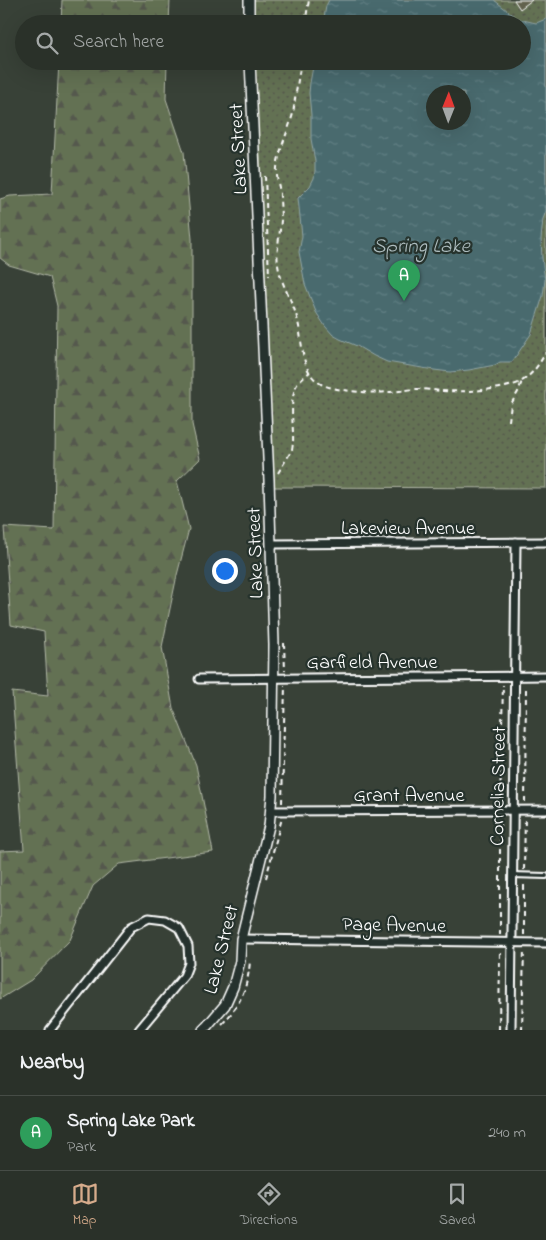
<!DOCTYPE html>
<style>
body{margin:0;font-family:"Indie Flower",sans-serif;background:#363d35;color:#f1f3f6}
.compass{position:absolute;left:426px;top:85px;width:45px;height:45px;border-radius:50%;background:#2a3129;box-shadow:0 5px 20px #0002;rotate:1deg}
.you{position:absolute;left:224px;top:570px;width:18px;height:18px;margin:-12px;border:4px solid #fff;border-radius:50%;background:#1a73e8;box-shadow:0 0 0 8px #1a73e833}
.badge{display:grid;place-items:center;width:32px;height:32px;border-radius:50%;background:#d6ab8b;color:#fff;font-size:16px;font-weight:700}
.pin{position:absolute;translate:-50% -41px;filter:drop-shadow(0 1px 2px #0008)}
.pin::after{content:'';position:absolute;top:26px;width:18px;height:15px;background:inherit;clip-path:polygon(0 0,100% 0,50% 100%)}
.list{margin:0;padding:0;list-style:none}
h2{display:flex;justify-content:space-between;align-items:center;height:65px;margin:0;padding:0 20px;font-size:21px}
h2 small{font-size:16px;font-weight:400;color:#a5a9a8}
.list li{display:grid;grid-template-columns:32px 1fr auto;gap:15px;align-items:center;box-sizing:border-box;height:75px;padding:0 20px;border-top:1px solid #464c46}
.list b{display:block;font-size:19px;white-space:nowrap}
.list p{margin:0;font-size:16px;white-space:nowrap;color:#a5a9a8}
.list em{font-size:16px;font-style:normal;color:#a5a9a8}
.icon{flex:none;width:28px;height:28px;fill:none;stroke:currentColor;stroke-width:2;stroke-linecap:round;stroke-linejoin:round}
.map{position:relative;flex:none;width:546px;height:1030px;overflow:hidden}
.search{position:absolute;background:#2a3129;box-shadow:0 5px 20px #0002;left:15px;right:15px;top:15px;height:55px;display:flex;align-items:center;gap:12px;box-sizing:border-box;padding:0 18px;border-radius:28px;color:#a5a9a8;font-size:19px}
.sheet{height:140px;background:#2a3129}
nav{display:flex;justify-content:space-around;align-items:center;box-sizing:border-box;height:70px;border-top:1px solid #464c46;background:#2a3129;font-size:14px;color:#a5a9a8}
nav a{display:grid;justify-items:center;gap:2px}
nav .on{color:#d6ab8b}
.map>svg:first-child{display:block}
.green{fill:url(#green-dots);stroke:#b2b8a8;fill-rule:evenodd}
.forest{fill:url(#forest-firs);stroke:#b2b8a8}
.water{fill:url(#water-ripples);stroke:#91a6a8;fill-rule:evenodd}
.building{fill:#62624d;stroke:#fff}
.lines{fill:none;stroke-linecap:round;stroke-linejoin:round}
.service-casing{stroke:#fff;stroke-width:8}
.minor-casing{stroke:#fff;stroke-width:11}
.tertiary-casing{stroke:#fff;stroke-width:12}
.path{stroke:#fff;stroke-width:2;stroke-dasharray:5 4;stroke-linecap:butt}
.service{stroke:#26332d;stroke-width:4}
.minor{stroke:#26332d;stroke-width:7}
.tertiary{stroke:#26332d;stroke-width:9}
.labels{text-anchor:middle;stroke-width:4.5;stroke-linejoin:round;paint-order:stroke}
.street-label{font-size:20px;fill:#fff;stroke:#26332d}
.water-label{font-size:21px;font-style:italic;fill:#adbcbe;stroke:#26332d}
</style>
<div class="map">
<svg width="546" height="1030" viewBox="0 0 546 1030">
<defs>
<pattern id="green-dots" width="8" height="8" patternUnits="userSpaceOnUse" patternTransform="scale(1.25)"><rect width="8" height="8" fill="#647152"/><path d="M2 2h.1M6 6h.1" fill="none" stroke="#54594e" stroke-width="1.8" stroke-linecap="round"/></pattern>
<pattern id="forest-firs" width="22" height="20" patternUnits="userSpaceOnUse" patternTransform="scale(1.25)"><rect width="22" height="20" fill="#647152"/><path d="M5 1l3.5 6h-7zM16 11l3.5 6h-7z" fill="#54594e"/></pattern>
<pattern id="water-ripples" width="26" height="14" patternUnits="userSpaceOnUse" patternTransform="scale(1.25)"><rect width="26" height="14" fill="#486a6e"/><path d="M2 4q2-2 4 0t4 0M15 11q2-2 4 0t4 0" fill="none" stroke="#638084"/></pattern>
</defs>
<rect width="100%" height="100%" fill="#384137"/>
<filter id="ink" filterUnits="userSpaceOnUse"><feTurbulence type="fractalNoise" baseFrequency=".02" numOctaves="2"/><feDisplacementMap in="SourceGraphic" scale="10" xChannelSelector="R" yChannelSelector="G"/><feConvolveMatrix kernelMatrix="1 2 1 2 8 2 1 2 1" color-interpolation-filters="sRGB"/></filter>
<g filter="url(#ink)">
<path class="green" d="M249,0H546V488L269,487L250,61H522V24H249ZM434,92H464V122H434Z"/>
<g class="forest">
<path d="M62,0H170L169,24H61Z"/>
<path d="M59,61H167L166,99L184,152L192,239V424L200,459L177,481L189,529L177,575L162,647L173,708L196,765L213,852L119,864L93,886L70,940L31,980L0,999V851L24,850L12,692L48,696L44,632L11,625L4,527L54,530L57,306L50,277L9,265L0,258V199L10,196L52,194Z"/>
</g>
<path class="water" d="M329,0H494L517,18L523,20L536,23L546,19V211L543,219L541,239L542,258L545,280L543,296L531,334L512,362H500L495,365L469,370L450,372L434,370L387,362L374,356L357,346L340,339L333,335L325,326L316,312L305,284L299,252L302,236L298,198L310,186L314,178L315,171V161L311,139V115L309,93L310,83L314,61H522V24H323L326,6ZM434,92H464V122H434Z"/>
<path class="building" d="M514,0H532L520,9Z"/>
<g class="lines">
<defs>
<path id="service" d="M512,875L546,876"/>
<g id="minor">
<path d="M271,544L546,542"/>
<path d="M199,679L546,676"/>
<path d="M271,811L546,810"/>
<path d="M241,939L546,943"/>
<path d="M50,1030L131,927L149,918L165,920L179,928L188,946L189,963L184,976L139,1030"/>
<path d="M511,1030L516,542"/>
</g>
<g id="tertiary">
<path d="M249,0V24"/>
<path d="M203,1030L207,1026L225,1005L233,987L240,961L241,939L269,826L272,796L274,645L269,480L250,61"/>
</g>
</defs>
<use href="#service" class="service-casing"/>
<use href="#minor" class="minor-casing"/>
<use href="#tertiary" class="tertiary-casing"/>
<g class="path">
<path d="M305,24L309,0"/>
<path d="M301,61C299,74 297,86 295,99C294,105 294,111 292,117C287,134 279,150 277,168C276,177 279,185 280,194C280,203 281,212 281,220C280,235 276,250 278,265C281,286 294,302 298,322C303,342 300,372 321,384C334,391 373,394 388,392C398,392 408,389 418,389C425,389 433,390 440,391C460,392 506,391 522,381C533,374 540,363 546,352"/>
<path d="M265,176L269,276"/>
<path d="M509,421L511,404L518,392L522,381"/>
<path d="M278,473L292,450L293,443C294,426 288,397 298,383C301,378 306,375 310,372"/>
<path d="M284,643L285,671"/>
<path d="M525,802L526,689"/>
<path d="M282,803L285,685"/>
<path d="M500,803L503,685"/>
<path d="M524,870L525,817"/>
<path d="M266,878L282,818"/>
<path d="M500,935V817"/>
<path d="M524,935V882"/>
<path d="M222,1024C240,1006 248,987 250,961"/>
<path d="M499,1030L500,950"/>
<path d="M522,1030L524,949"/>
</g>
<use href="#service" class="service"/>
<use href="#minor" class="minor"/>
<use href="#tertiary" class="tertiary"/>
</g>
</g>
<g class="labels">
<g class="street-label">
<text transform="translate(237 149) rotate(-93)" y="7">Lake Street</text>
<text x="408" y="534">Lakeview Avenue</text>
<text transform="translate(254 553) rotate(-92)" y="7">Lake Street</text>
<text x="372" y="668">Garfield Avenue</text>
<text transform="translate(497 786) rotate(-89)" y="7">Cornelia Street</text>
<text x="409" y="801">Grant Avenue</text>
<text transform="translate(394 924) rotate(1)" y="7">Page Avenue</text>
<text transform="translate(220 949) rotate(-76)" y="7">Lake Street</text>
</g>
<g class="water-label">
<text x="421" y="252">Spring Lake</text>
</g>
</g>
</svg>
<svg class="compass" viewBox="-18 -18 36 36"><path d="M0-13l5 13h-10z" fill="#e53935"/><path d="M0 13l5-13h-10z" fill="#a5a9a8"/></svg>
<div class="you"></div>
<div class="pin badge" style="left:404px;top:301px;background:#2e9e5b">A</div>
<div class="search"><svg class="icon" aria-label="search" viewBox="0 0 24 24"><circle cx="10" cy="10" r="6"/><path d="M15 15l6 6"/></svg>Search here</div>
</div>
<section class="sheet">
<h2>Nearby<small></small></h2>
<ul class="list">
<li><span class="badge" style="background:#2e9e5b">A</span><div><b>Spring Lake Park</b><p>Park</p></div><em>240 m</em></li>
</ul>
</section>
<nav>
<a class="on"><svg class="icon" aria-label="map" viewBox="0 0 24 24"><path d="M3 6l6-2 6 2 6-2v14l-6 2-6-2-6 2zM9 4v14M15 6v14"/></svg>Map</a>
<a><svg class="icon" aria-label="directions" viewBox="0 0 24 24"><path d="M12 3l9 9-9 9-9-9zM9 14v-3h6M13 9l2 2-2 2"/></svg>Directions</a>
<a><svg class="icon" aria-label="saved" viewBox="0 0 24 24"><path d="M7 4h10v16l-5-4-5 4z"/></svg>Saved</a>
</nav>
